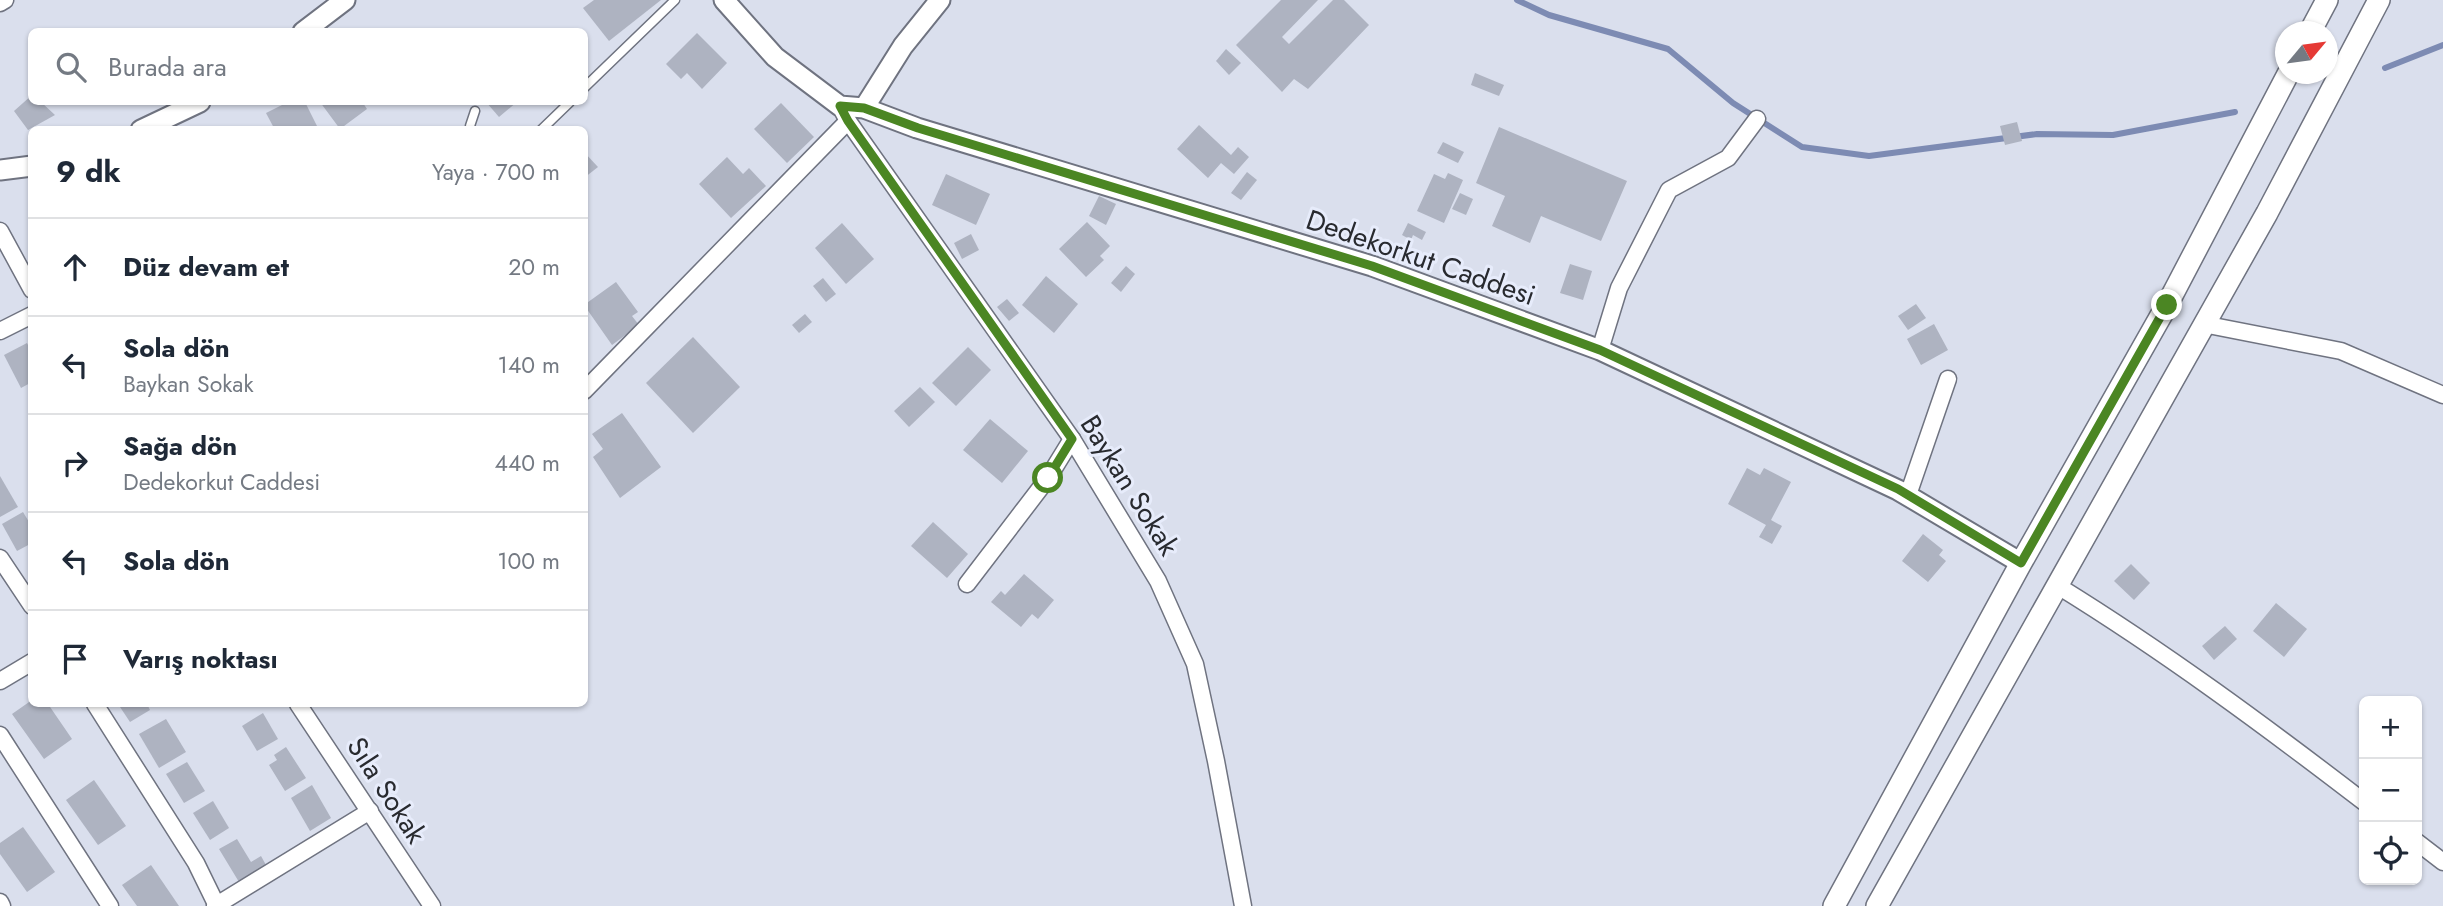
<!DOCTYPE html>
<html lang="tr">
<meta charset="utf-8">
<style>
body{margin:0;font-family:Jost,sans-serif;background:#f2f2f3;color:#1f2937}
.controls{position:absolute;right:21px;bottom:21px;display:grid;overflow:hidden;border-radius:10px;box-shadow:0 2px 5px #0004}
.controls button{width:63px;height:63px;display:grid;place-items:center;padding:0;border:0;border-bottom:2px solid #e0e1e3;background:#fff;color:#1f2937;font:35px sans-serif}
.compass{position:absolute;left:2275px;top:21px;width:63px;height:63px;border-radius:50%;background:#fff;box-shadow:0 2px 5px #0004;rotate:61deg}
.stop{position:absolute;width:21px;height:21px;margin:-16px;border:5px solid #4b8623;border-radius:50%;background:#fff}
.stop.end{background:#4b8623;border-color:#fff;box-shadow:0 2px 7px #0008}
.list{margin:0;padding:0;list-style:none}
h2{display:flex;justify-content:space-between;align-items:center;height:91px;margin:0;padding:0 28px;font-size:30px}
h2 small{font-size:23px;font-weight:400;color:#747a83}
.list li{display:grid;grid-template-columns:46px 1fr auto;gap:21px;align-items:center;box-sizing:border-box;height:98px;padding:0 28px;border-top:2px solid #e0e1e3}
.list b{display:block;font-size:26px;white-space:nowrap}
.list p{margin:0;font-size:23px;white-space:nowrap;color:#747a83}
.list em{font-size:23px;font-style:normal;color:#747a83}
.icon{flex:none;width:38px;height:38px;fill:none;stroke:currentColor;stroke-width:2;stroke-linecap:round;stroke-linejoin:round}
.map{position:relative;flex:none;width:2443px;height:906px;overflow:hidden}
.search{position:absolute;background:#fff;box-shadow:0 2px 5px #0004;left:28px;top:28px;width:560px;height:77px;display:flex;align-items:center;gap:18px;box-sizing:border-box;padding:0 24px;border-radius:10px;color:#747a83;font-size:26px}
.panel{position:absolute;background:#fff;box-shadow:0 2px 5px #0004;left:28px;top:126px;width:560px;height:581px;border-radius:10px}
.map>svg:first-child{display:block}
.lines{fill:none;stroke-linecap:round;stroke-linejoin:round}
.stream{stroke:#7d8bb3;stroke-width:6}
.building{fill:#aeb3c1}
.service-casing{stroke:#6f7380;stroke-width:11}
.minor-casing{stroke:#6f7380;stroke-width:19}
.tertiary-casing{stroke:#6f7380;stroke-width:23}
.secondary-casing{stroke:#6f7380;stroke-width:24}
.service{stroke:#fff;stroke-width:8}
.minor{stroke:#fff;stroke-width:16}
.tertiary{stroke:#fff;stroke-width:19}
.secondary{stroke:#fff;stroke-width:21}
.route{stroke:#4b8623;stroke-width:9}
.labels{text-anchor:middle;stroke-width:6;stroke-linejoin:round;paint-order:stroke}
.street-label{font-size:28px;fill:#282a2f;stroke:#e7ecfb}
</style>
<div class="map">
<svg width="2443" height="906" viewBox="0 0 2443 906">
<rect width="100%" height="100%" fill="#dadfed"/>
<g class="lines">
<g class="stream">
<path d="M1517,0L1549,15L1668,49L1733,103L1802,147L1869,156L2037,134L2113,135L2235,112"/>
<path d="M2385,68L2443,45"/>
</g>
</g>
<g class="building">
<path d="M594,0H661L609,41L583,8Z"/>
<path d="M1281,0H1318L1282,37L1289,44L1333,0H1344L1369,25L1308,89L1294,79L1282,92L1236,45Z"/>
<path d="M697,33L727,63L702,89L687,73L681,79L666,64Z"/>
<path d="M1226,49L1241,63L1229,75L1216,61Z"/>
<path d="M1475,73L1504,85L1499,96L1471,85Z"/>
<path d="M32,95V102H41L55,115L28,130L14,111Z"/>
<path d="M288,102H305L319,130H275L266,113Z"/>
<path d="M320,102H365L363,103L367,109L340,129Z"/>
<path d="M486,102H517L499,117Z"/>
<path d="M781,103L814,137L787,163L754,129Z"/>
<path d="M2017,122L2022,141L2005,145L2000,126Z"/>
<path d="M1199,125L1231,155L1238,147L1249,157L1234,174L1221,163L1208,178L1177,149Z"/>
<path d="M1499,127L1627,181L1601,241L1541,216L1530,243L1492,226L1505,196L1476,183Z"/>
<path d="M1443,142L1464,152L1458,163L1437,153Z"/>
<path d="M584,152L598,167L584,178Z"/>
<path d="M727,157L743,174L749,168L766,186L731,218L699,184Z"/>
<path d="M1247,172L1257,180L1241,200L1231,193Z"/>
<path d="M1448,173L1463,180L1444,223L1417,211L1434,174L1445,179Z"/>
<path d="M946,174L990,194L976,225L932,205Z"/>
<path d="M1460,193L1473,199L1466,215L1452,209Z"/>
<path d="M1099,196L1116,204L1106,225L1089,216Z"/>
<path d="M1087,222L1110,246L1100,256L1104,260L1086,277L1059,249Z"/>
<path d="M842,223L874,259L846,284L815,248Z"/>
<path d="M1408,223L1426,232L1422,240L1413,235L1411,240L1402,235Z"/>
<path d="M971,234L979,250L962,259L954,243Z"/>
<path d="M1570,264L1592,271L1583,300L1560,293Z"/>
<path d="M1126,266L1135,274L1121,292L1111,283Z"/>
<path d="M1046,276L1078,304L1054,333L1022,305Z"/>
<path d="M823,278L836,294L826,302L813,286Z"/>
<path d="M616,282L638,312L632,316L639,325L612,345L584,305Z"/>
<path d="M1007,299L1019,313L1009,321L997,307Z"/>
<path d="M1916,304L1926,318L1908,330L1898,316Z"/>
<path d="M805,314L812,322L799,333L792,325Z"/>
<path d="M1934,324L1948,350L1921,365L1907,339Z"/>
<path d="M693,337L740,387L693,433L646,383Z"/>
<path d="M27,343L32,353V382L21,388L4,355Z"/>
<path d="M968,347L991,370L956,406L932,383Z"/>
<path d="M920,387L935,402L909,427L894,411Z"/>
<path d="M622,413L661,467L620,498L593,457L603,449L592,434Z"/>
<path d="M990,419L1028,451L1002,483L963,450Z"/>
<path d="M1747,468L1760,475L1764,468L1791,482L1771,520L1782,526L1772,544L1759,537L1766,525L1728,504Z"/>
<path d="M0,476L18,507L0,517Z"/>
<path d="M23,512L32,527V543L17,551L2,524Z"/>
<path d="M933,522L968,554L947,578L911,546Z"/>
<path d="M1923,534L1943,550L1939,555L1946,561L1928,582L1902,561Z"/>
<path d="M2131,564L2150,583L2134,600L2114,581Z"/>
<path d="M1024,574L1054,600L1038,619L1032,614L1021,627L991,602L1001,591L1005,595Z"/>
<path d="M2276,603L2307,629L2284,657L2253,631Z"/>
<path d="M2225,626L2237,639L2214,660L2202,646Z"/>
<path d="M32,700V704H48L72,739L44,759L12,714Z"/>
<path d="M118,704H147L150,710L130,722Z"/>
<path d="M263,713L278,739L257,751L242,726Z"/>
<path d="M166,719L186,752L159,768L139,734Z"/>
<path d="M286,747L306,778L285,791L269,765L277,760L274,755Z"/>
<path d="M187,762L205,791L184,803L166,774Z"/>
<path d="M94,780L126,826L98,845L66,800Z"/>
<path d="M312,785L331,818L310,831L291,798Z"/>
<path d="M213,801L229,828L210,840L193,813Z"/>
<path d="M23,827L55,872L27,892L0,854V843Z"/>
<path d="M237,839L251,862L261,856L266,865L239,882L219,849Z"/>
<path d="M151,865L179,906H137L122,885Z"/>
</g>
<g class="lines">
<defs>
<g id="service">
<path d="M584,88L675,0"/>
<path d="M472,130L470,126L475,111"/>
<path d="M541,130L570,102"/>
</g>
<g id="minor">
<path d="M0,3L5,0"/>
<path d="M840,106L848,121L1072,439L1158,581L1195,664L1216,761L1243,906"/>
<path d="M0,231L32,290"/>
<path d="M2203,324L2341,351L2443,395"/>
<path d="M0,331L32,315"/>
<path d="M1600,350L1619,288L1669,190L1728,158L1757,119"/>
<path d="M584,391L848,121"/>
<path d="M1908,495L1948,379"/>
<path d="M0,558L32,606"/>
<path d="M967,584L1048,478L1072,439"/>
<path d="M2058,586C2165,652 2265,726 2364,802"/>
<path d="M0,681L32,662"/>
<path d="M95,704L196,863L217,906"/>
<path d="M298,704L432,906"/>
<path d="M0,735L110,906"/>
<path d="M2417,842L2443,862"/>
<path d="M0,902L2,906"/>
<path d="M215,906L370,811"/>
</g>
<g id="tertiary">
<path d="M724,0L775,57L840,106L864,108L917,128L1372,266L1600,350L1898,490L2021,563"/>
<path d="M303,32L345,0"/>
<path d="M864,108L903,46L940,0"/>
<path d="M141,130L200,102"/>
<path d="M0,170L32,166"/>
</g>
<g id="secondary">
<path d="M2310,32L2327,0"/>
<path d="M1834,906L2021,563L2167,305L2288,74"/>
<path d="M1877,906L2267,213L2379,0"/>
</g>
</defs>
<use href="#service" class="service-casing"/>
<use href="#minor" class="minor-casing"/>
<use href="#tertiary" class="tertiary-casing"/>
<use href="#secondary" class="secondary-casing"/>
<use href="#service" class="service"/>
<use href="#minor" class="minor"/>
<use href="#tertiary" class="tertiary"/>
<use href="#secondary" class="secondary"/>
</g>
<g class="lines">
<path class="route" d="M1048,478L1072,439L848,121L840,106L864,108L918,128L1372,266L1600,350L1898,489L2021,563L2167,305"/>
</g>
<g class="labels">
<g class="street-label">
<text transform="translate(1421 257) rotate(19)" y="10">Dedekorkut Caddesi</text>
<text transform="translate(1130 485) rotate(58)" y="10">Baykan Sokak</text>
<text transform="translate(387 790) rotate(57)" y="10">Sıla Sokak</text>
</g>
</g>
</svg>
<div class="controls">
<button>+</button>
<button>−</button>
<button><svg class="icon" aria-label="locate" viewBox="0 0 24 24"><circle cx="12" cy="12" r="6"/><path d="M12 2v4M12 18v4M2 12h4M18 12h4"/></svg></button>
</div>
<svg class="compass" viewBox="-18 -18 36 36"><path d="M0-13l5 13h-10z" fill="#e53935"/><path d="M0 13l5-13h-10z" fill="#747a83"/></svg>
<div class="stop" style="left:1048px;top:478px"></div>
<div class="stop end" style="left:2167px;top:305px"></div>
<div class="search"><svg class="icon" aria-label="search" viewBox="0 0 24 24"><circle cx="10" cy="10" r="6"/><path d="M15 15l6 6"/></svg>Burada ara</div>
<section class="panel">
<h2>9 dk<small>Yaya · 700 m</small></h2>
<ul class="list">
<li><svg class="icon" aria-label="ahead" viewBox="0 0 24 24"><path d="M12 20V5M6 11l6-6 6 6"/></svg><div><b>Düz devam et</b></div><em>20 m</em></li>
<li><svg class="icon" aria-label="left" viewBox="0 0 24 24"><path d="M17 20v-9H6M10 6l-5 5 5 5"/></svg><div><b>Sola dön</b><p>Baykan Sokak</p></div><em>140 m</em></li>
<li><svg class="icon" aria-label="right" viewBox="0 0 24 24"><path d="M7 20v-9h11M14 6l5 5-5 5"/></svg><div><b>Sağa dön</b><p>Dedekorkut Caddesi</p></div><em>440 m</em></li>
<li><svg class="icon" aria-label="left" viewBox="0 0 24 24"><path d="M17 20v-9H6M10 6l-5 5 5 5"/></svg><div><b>Sola dön</b></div><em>100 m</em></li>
<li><svg class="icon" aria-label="arrive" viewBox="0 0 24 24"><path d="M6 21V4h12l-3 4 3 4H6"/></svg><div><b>Varış noktası</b></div></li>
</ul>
</section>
</div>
